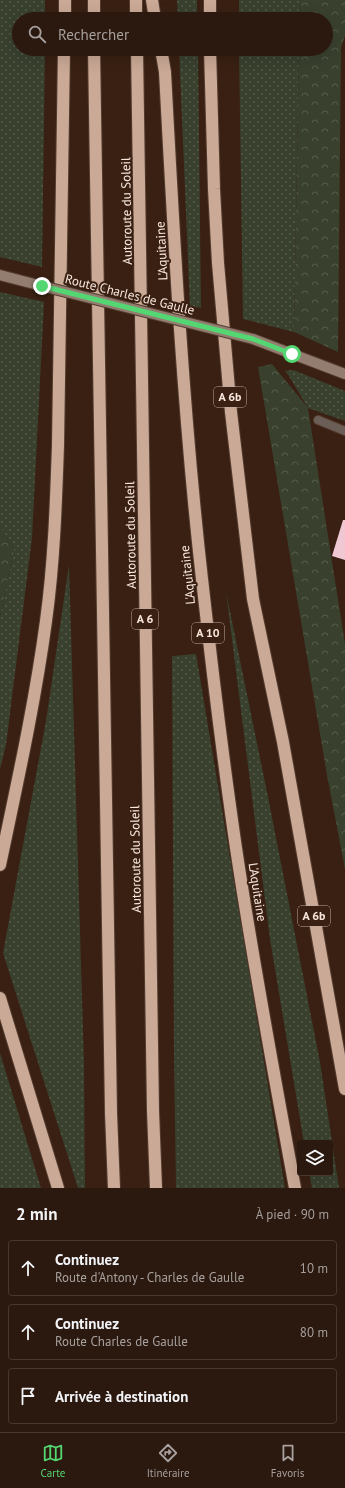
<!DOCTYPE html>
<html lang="fr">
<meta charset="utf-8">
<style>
body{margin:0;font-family:"PT Sans",sans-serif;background:#332117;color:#f1f3f6}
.controls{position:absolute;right:12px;bottom:12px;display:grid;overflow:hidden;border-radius:4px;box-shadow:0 4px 16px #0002}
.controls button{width:36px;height:36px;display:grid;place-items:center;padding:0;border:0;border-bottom:1px solid #47372e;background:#2b180e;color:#f1f3f6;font:20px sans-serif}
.stop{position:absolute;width:12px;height:12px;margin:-9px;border:3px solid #54d672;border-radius:50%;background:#fff}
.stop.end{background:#54d672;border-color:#fff;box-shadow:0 1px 4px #0008}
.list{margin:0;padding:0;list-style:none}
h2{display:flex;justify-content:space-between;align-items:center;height:52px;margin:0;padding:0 16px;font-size:17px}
h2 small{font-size:13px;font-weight:400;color:#a6a09e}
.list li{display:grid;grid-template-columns:26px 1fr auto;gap:12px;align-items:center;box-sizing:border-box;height:56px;margin:0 8px 8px;padding:0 8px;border:1px solid #47372e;border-radius:4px}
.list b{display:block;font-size:15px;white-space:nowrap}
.list p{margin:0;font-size:13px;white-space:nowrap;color:#a6a09e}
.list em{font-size:13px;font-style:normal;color:#a6a09e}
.icon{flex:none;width:22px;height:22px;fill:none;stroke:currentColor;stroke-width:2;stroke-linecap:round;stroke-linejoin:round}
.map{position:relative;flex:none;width:345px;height:1188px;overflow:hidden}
.search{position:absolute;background:#2b180e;box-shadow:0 4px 16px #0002;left:12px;right:12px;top:12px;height:44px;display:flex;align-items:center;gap:10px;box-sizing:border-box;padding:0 14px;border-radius:22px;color:#a6a09e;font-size:15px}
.sheet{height:244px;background:#2b180e}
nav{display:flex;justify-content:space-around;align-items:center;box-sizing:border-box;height:56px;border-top:1px solid #47372e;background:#2b180e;font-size:11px;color:#a6a09e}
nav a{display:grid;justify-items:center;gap:2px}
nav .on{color:#54d672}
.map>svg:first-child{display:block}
.grass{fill:url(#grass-dots)}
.forest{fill:url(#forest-crowns)}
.building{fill:#f0c8d4}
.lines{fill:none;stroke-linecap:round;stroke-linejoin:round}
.lane-casing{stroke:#543c2f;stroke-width:10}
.secondary-casing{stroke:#543c2f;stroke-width:12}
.highway-casing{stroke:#543c2f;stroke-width:14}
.lane{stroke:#6b5e56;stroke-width:8}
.secondary{stroke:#927d70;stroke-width:10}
.highway{stroke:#caa996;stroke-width:12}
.secondary-bridge-casing{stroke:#543c2f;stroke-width:12;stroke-linecap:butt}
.secondary-bridge{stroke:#927d70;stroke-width:10}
.route{stroke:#54d672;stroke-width:5}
.labels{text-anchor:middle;stroke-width:4;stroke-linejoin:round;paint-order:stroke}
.shield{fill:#392012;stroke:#bfaba1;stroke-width:1}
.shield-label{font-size:12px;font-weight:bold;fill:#f9e7de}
.street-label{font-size:13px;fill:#f9e7de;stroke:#392012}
</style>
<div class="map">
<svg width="345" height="1188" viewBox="0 0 345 1188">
<defs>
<pattern id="grass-dots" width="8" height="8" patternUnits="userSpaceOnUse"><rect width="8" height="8" fill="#39402e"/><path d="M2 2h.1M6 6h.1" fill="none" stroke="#565c4c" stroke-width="1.8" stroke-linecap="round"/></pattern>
<pattern id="forest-crowns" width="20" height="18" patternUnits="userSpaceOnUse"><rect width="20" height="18" fill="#39402e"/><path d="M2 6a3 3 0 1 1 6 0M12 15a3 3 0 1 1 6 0" fill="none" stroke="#565c4c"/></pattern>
</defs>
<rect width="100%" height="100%" fill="#392012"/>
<g class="grass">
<path d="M0,0H45V19H19V49H45L42,267L0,257Z"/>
<path d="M177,0H197V19H178Z"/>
<path d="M239,0H300L299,19H239Z"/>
<path d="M179,49H198L201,308L190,306Z"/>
<path d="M239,49H299L294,332L243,319Z"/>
<path d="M0,292L44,302L32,538L6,745L0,769V617L14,549L0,527Z"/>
<path d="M291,370L296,371L345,391V421L308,408L289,376L285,371Z"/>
<path d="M69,565L84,1064L85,1188H78L3,953L46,721Z"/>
<path d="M226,592L268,797L320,1062L339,1188H312L309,1173H330V1143H304L270,939Z"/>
<path d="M196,654L285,1188H176L174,1055L172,656Z"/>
<path d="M0,1053L41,1188H0Z"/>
</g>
<g class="forest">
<path d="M300,0H345V36L341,47L338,352L294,332L299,49H326V19H299Z"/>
<path d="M272,364L308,408L345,644V869L327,775L258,367Z"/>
<path d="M0,527L14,549L0,617Z"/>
</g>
<path class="building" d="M343,520H345V560L332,556Z"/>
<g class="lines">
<defs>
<path id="lane" d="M318,420L345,431"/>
<g id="secondary">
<path d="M0,275L42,286"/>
<path d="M253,339L345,374"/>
</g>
<g id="highway">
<path d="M94,0V19"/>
<path d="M152,0L155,19"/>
<path d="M210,0V19"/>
<path d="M65,19V0"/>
<path d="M136,19V0"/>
<path d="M94,49L111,1113L114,1188"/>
<path d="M137,49L153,1111L156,1188"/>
<path d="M161,49L165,72C174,241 183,411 202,579C212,669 223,759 236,848C253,962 274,1075 295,1188"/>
<path d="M210,49L214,189L218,263L231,412L253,599L283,742L345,1089"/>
<path d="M0,865C17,784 35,703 46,621C54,563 56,504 58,445L64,49"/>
<path d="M0,998L58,1188"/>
</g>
</defs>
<use href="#lane" class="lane-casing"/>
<use href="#secondary" class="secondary-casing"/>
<use href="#highway" class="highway-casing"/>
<use href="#lane" class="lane"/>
<use href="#secondary" class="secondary"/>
<use href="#highway" class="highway"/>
<defs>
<path id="secondary-bridge" d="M42,286L253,339"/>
</defs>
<use href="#secondary-bridge" class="secondary-bridge-casing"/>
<use href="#secondary-bridge" class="secondary-bridge"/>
</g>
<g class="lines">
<path class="route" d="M42,286L253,339L292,354"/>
</g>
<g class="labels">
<g class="shield">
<rect x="214" y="387" width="32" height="20" rx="3"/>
<rect x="132" y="609" width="26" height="20" rx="3"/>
<rect x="192" y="623" width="32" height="20" rx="3"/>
<rect x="298" y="906" width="32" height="20" rx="3"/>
</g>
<g class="shield-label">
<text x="230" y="401">A 6b</text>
<text x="145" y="623">A 6</text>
<text x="208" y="637">A 10</text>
<text x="314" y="920">A 6b</text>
</g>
<g class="street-label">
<text transform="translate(126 211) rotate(-91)" y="5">Autoroute du Soleil</text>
<text transform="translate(161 251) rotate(-93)" y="5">L'Aquitaine</text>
<text transform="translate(130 294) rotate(14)" y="5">Route Charles de Gaulle</text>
<text transform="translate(130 535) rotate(-91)" y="5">Autoroute du Soleil</text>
<text transform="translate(187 575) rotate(-96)" y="5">L'Aquitaine</text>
<text transform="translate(135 859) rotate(-91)" y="5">Autoroute du Soleil</text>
<text transform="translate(258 892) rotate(81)" y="5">L'Aquitaine</text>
</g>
</g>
</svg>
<div class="controls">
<button><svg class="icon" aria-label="layers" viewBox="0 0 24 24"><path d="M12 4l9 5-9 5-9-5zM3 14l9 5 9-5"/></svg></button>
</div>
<div class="stop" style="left:292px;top:354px"></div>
<div class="stop end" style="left:42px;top:286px"></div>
<div class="search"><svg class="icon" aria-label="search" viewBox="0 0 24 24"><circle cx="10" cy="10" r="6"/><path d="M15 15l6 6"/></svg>Rechercher</div>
</div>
<section class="sheet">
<h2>2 min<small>À pied · 90 m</small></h2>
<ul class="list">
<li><svg class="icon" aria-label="ahead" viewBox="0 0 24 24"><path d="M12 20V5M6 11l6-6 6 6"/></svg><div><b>Continuez</b><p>Route d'Antony - Charles de Gaulle</p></div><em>10 m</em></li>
<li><svg class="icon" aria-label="ahead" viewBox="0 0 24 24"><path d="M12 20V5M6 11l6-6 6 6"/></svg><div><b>Continuez</b><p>Route Charles de Gaulle</p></div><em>80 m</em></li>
<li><svg class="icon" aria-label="arrive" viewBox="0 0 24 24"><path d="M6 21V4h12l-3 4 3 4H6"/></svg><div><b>Arrivée à destination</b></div></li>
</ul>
</section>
<nav>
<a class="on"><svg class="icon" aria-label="map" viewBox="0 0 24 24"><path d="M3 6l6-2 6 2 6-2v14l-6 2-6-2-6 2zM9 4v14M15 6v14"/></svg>Carte</a>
<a><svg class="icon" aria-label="directions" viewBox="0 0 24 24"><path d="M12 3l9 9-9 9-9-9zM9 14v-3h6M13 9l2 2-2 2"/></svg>Itinéraire</a>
<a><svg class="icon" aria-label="saved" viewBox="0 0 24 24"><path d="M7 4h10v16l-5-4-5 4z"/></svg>Favoris</a>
</nav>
